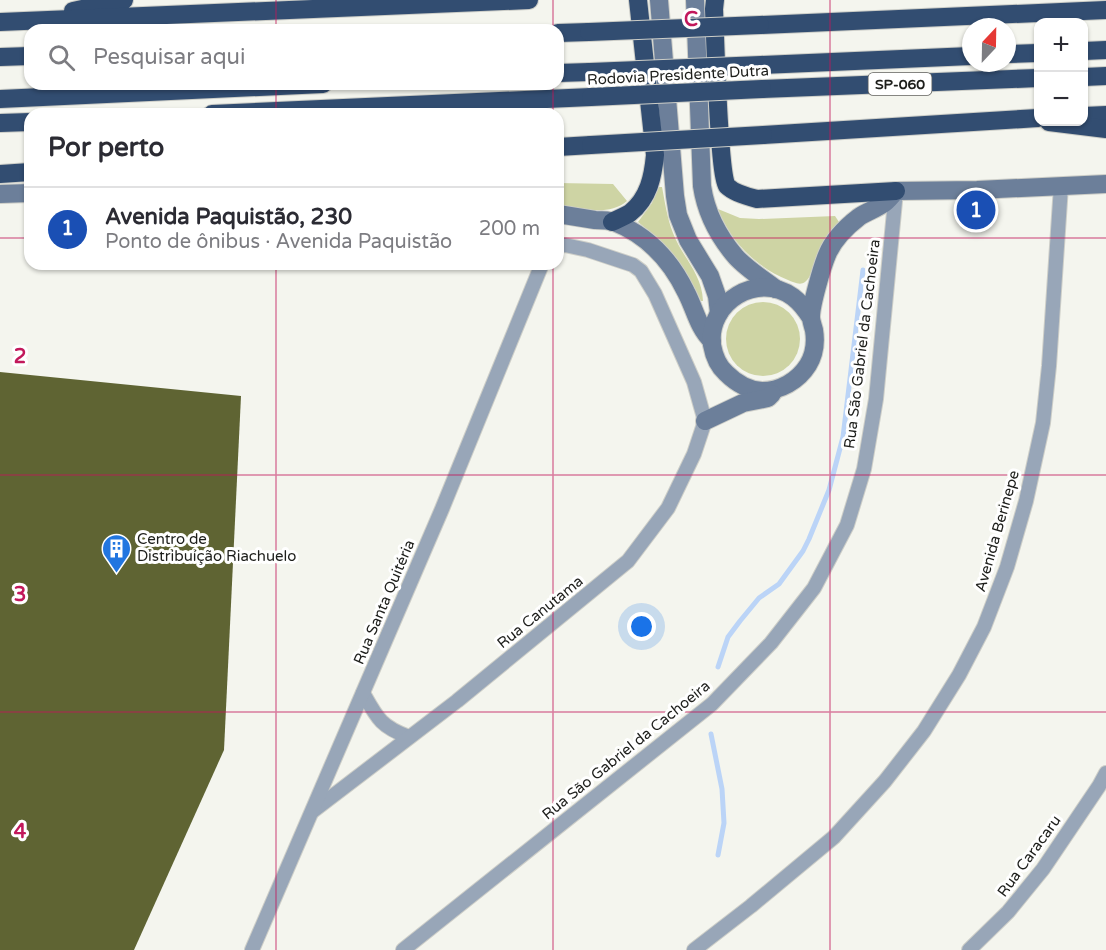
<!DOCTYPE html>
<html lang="pt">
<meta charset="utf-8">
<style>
body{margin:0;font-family:"Varela Round",sans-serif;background:#f2f2f3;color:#2b2b33}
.controls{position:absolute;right:18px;top:18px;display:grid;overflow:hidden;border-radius:12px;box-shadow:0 2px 4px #0004}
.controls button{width:54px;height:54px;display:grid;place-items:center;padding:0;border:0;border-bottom:2px solid #e1e1e2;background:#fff;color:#2b2b33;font:30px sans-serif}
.compass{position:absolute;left:962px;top:18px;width:54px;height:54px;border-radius:50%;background:#fff;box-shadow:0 2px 4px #0004;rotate:22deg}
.you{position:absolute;left:642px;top:627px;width:21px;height:21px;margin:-15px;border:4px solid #fff;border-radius:50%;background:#1a73e8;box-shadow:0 0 0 9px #1a73e833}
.badge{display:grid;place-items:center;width:39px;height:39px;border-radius:50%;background:#1a73e8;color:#fff;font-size:20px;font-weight:700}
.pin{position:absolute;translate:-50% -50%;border:3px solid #fff;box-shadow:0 2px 6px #0006}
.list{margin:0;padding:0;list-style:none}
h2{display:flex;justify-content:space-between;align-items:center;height:78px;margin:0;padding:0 24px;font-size:26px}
h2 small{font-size:20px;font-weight:400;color:#7c7c81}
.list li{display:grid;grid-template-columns:39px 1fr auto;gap:18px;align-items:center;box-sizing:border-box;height:84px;padding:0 24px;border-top:2px solid #e1e1e2}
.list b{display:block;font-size:22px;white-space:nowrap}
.list p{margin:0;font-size:20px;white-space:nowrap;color:#7c7c81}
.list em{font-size:20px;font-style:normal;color:#7c7c81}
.icon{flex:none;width:33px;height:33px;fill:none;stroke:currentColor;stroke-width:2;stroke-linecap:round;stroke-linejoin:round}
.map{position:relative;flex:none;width:1106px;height:950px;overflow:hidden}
.search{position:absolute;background:#fff;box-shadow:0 2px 4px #0004;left:24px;top:24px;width:540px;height:66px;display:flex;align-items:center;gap:15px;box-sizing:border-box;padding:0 21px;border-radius:18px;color:#7c7c81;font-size:22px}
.panel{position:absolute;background:#fff;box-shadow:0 2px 4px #0004;left:24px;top:108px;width:540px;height:162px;border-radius:18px}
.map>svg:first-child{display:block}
.green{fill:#ced4a4}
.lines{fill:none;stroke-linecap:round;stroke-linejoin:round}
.stream{stroke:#bbd4f7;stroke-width:5}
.building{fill:#5f6433}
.street-casing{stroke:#cdcec8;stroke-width:16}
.secondary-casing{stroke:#cdcec8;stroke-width:20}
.highway-casing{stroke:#cdcec8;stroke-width:20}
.street{stroke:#98a6b8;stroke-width:14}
.secondary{stroke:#6c7f9a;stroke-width:18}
.highway{stroke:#324d71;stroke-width:18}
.highway-bridge-casing{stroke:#cdcec8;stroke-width:20;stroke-linecap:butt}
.highway-bridge{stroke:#324d71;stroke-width:18}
.grid{fill:none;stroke:#c2185b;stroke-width:1.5;stroke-opacity:0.55}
.labels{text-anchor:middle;stroke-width:6;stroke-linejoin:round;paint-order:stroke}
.shield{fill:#fff;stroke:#61625f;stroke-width:1.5}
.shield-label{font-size:14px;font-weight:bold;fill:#1d1e1b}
.street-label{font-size:15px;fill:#1d1e1b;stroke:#fff}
.poi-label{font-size:15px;fill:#1d1e1b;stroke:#fff;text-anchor:start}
.grid-label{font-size:20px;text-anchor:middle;font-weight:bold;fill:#c2185b;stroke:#fff;stroke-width:6;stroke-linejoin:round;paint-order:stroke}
</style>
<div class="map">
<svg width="1106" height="950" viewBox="0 0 1106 950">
<rect width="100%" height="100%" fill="#f4f5ee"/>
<g class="green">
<path d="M558,183L613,184L627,201C608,217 580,208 558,205Z"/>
<path d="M657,187H662C665,202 667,218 673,233C682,257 702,273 703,301H701C683,265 670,247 638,222L652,203Z"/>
<path d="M718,209L740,218L759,219L835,216L839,222C831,233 822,245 817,257C814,264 811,278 805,282C800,286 793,282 788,280C756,267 730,241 718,209Z"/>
<circle cx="763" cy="339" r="37"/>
</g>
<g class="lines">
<g class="stream">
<path d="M718,667L728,637L740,621L759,598L779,584L803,551L809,539L829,490L843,437L863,270"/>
<path d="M711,734L722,789L724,823L718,855"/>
</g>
</g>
<path class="building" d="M0,372L241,396L224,750L134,950H0Z"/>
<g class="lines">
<defs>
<g id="street">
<path d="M363,693C377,718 381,727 409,737"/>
<path d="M313,811L457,701L628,561L668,508L694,454L705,421L694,382L655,294L641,271L633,265L588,250L565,245L558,246"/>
<path d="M252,950L442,509L542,264"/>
<path d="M403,950L712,704L771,643L814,588L847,525L864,469L876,399L896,191"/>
<path d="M694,950L751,906L834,837L885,781L924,731L959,675L984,627L1007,567L1026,501L1043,423L1049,366L1061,186"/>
<path d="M969,950L1008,912L1043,869L1099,786L1106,773"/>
</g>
<g id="secondary">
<path d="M659,0L675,196L678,215L688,240L710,276L717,296L719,313"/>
<path d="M695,0L702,186C706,213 718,236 736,257C747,269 763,279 776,289"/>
<path d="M0,194L30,193"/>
<path d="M558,214C570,216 583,218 595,220C601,220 608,220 614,222C647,235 671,261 686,292C695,309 698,328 712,341"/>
<path d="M811,318C806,310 801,303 793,297C758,271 707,302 712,345C714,356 718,366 726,373C736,383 747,390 762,391C780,391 798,381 808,365C814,355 816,342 814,330C813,326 811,321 811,317C811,305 822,267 827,255C833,240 846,227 859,217C866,212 876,209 883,204C888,201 892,195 896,191L977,190L1106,184"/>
<path d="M705,421L743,403L768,398L772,394"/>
</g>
<g id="highway">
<path d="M715,0L714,9C715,32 719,178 727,186C734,193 749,197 757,199L896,191"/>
<path d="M73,11L124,0"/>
<path d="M0,22L529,0"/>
<path d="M760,25L1106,10"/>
<path d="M558,33L589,32"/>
<path d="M1084,51L1106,50"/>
<path d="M1007,54L1038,53"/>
<path d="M0,57L30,56"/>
<path d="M761,65L971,56"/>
<path d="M558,73L590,72"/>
<path d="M1084,77L1106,76"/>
<path d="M762,89L1038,78"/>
<path d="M0,99L323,84"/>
<path d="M212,114L591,97"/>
<path d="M1084,116L1106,115"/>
<path d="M1049,122L1106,129"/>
<path d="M0,123L30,122"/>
<path d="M763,135L1038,118"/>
<path d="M558,147L591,145"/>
<path d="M0,174L30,172"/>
<path d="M612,222C618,219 625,216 630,213C649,198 653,176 655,155L638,0"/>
</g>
</defs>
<use href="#street" class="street-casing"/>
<use href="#secondary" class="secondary-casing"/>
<use href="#highway" class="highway-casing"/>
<use href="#street" class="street"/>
<use href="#secondary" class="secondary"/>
<use href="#highway" class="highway"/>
<defs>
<g id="highway-bridge">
<path d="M589,32L760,25"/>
<path d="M590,72L761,65"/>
<path d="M591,97L762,89"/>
<path d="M591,145L763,135"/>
</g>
</defs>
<use href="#highway-bridge" class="highway-bridge-casing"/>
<use href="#highway-bridge" class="highway-bridge"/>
</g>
<path class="grid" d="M276,0V30M553,0V30M830,0V950M276,84V114M553,84V114M0,238H30M558,238H1106M276,264V950M553,264V950M0,475H1106M0,712H1106"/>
<defs>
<symbol id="building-pin" viewBox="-11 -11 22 30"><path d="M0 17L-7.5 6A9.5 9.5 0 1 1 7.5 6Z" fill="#2276e0" stroke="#fff"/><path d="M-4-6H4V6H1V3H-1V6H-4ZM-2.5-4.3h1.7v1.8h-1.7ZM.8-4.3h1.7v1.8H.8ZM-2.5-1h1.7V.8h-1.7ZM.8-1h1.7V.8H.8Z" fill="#fff"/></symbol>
</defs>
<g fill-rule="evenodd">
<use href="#building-pin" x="100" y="532" width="33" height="45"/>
</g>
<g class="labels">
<rect class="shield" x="868.5" y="73" width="63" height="22" rx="4.5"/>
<g class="shield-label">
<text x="900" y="89">SP-060</text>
</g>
<g class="street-label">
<text transform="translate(678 75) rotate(-3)" y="5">Rodovia Presidente Dutra</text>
<text transform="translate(862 344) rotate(-83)" y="5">Rua São Gabriel da Cachoeira</text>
<text transform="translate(997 531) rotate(-74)" y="5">Avenida Berinepe</text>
<text transform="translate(384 602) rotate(-67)" y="5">Rua Santa Quitéria</text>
<text transform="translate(540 612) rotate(-39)" y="5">Rua Canutama</text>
<text transform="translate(626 750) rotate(-39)" y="5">Rua São Gabriel da Cachoeira</text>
<text transform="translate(1029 856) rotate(-54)" y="5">Rua Caracaru</text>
</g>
<g class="poi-label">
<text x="137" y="544">Centro de<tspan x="137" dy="17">Distribuíção Riachuelo</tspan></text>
</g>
</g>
<g class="grid-label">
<text x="691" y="26">C</text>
<text x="20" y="363">2</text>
<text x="20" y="601">3</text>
<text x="20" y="838">4</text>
</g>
</svg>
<div class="controls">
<button>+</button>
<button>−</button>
</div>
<svg class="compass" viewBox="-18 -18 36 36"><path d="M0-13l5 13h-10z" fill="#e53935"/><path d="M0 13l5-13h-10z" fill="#7c7c81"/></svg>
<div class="you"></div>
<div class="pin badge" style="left:976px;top:210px;background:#1a4fb4">1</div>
<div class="search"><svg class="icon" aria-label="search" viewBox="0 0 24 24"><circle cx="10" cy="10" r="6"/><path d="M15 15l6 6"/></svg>Pesquisar aqui</div>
<section class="panel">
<h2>Por perto<small></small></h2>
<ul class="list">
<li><span class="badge" style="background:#1a4fb4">1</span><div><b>Avenida Paquistão, 230</b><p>Ponto de ônibus · Avenida Paquistão</p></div><em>200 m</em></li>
</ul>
</section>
</div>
